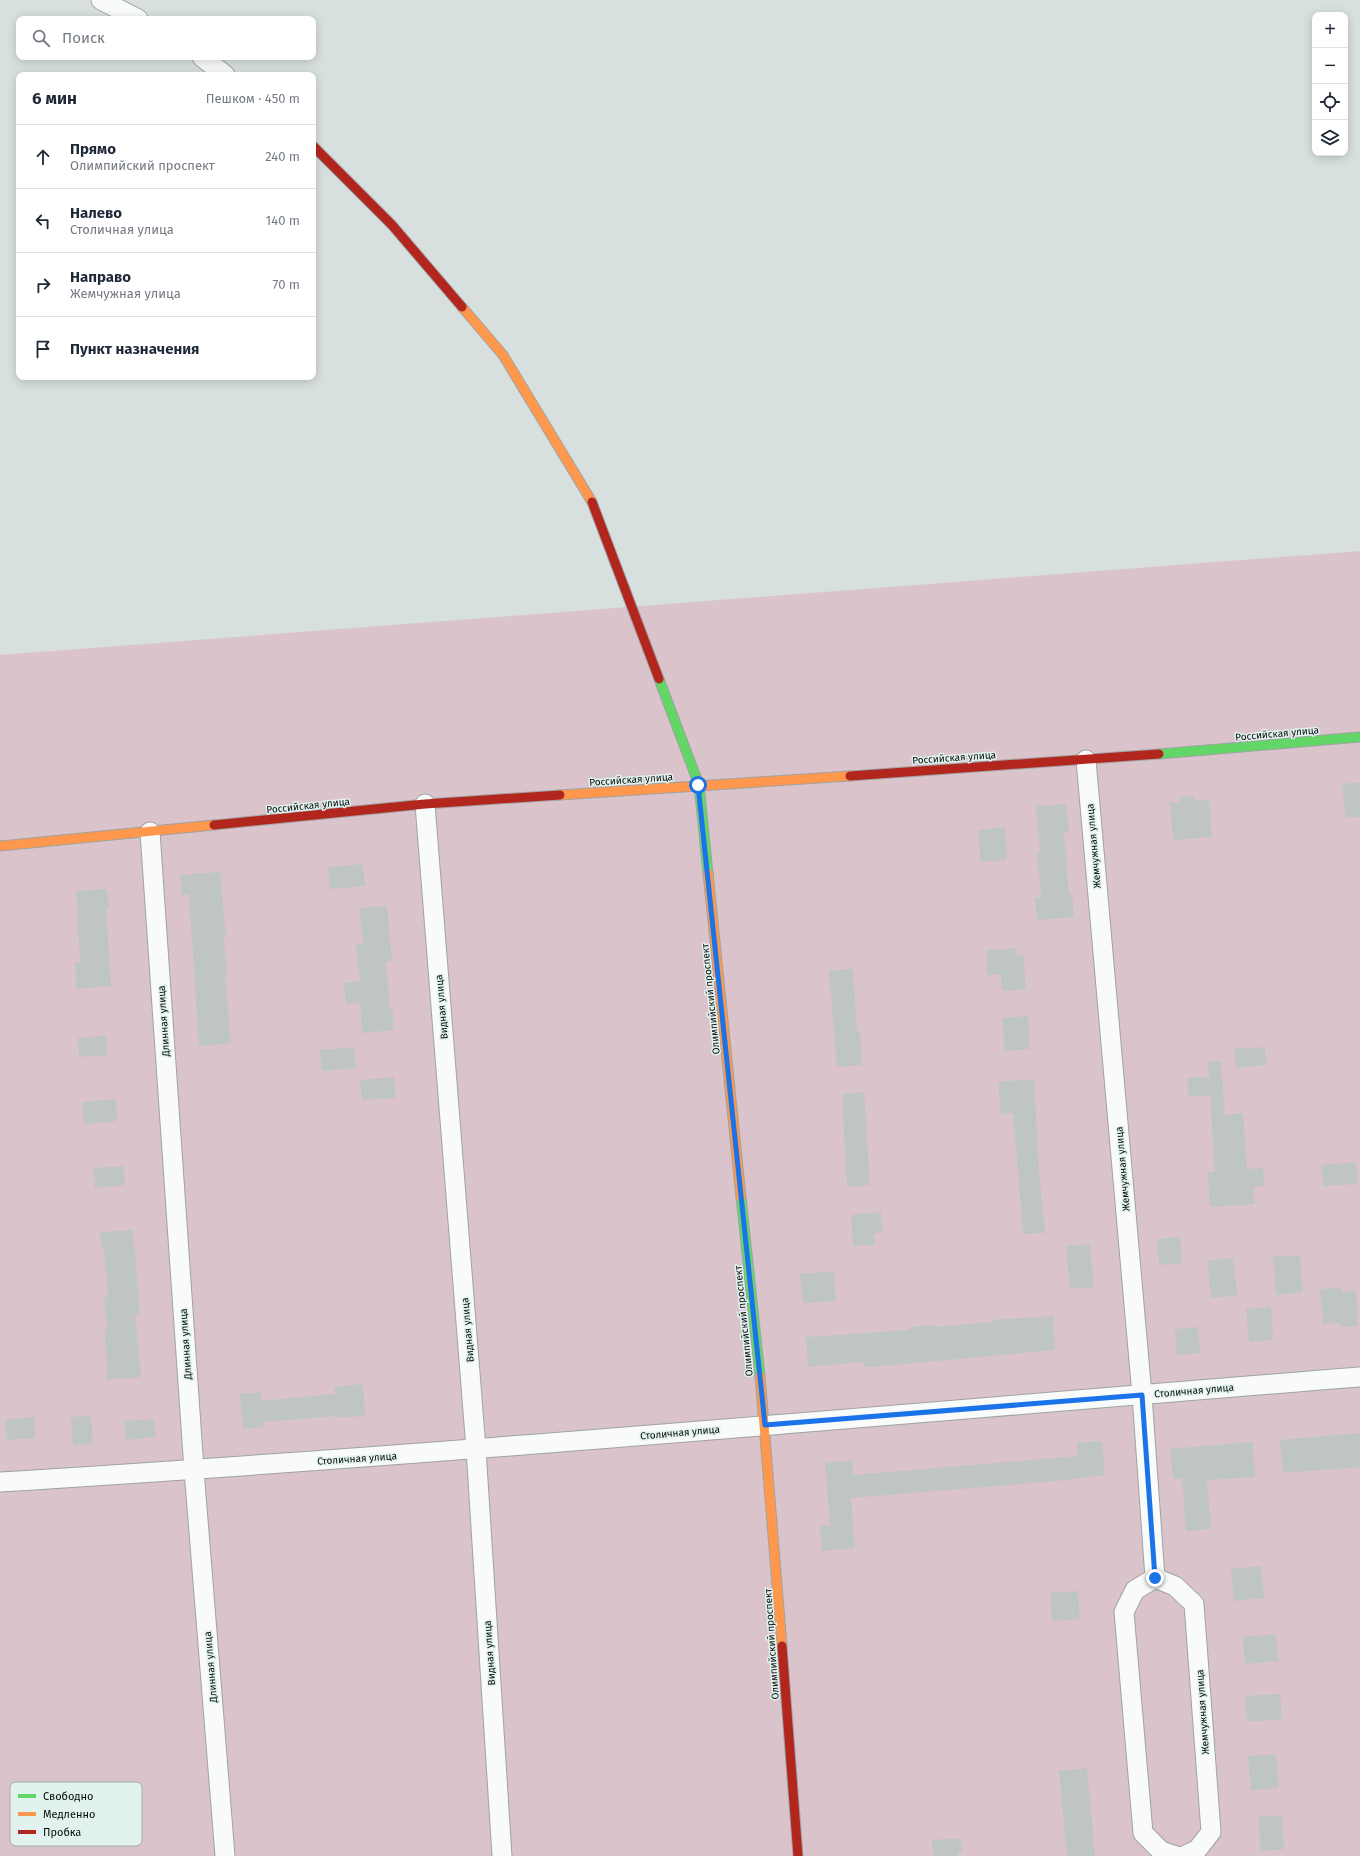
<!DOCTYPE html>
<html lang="ru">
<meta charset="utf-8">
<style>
body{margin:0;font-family:"Fira Sans",sans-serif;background:#f2f2f3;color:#1f2937}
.controls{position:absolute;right:12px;top:12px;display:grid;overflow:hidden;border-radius:8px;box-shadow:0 2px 10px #0003}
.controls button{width:36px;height:36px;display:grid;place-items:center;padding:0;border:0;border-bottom:1px solid #e0e1e3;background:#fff;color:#1f2937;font:20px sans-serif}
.stop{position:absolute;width:12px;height:12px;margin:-9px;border:3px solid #1a73e8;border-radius:50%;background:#fff}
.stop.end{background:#1a73e8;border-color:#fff;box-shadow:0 1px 4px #0008}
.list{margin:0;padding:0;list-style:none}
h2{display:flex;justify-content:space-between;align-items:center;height:52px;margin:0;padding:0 16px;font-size:17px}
h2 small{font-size:13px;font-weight:400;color:#747a83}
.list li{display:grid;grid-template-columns:26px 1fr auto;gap:12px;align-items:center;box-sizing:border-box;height:64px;padding:0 16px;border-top:1px solid #e0e1e3}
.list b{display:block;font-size:15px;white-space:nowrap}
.list p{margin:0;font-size:13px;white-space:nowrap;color:#747a83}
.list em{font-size:13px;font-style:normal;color:#747a83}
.icon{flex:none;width:22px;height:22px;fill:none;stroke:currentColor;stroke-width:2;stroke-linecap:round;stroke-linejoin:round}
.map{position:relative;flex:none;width:1360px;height:1856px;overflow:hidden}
.search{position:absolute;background:#fff;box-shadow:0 2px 10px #0003;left:16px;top:16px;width:300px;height:44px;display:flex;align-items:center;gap:10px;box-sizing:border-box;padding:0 14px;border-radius:8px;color:#747a83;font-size:15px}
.panel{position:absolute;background:#fff;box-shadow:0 2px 10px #0003;left:16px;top:72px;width:300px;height:308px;border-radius:8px}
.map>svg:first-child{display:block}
.green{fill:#dac3cb}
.building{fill:#bfc5c5}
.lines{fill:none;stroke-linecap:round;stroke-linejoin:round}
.street-casing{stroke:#9ea4a3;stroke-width:21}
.fast-casing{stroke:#9ea4a3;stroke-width:11}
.slow-casing{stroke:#9ea4a3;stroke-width:11}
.jam-casing{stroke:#9ea4a3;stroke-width:11}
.street{stroke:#f9fafa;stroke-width:19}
.fast{stroke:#63d668;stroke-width:9}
.slow{stroke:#ff974d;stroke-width:9}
.jam{stroke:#b3261e;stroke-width:9}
.route{stroke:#1a73e8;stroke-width:5}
.labels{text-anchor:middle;stroke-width:3;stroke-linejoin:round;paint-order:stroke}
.street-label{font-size:10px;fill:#080d0c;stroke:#e2f2ef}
.key{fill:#e2f2ef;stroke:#a1adab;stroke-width:1}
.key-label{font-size:11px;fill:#080d0c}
</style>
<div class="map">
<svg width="1360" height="1856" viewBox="0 0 1360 1856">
<rect width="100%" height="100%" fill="#d8e0df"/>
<path class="green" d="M1360,551V1856H0V655Z"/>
<g class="building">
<path d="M1360,782V817L1346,818L1342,784Z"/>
<path d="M1195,796V801L1209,800L1212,837L1173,840L1170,803L1180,802V797Z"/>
<path d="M1066,804L1069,832H1064L1069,895L1072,894L1074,917L1037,920L1035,898L1041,897L1037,852H1040L1036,806Z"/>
<path d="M1005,827L1007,860L981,862L978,830Z"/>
<path d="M363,864L365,886L330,889L328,867Z"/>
<path d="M220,872L226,936H224L227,975H225L231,1043L199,1046L189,894L182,895L180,875Z"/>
<path d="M107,889L109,907L106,908L111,986L77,989L75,962H80L76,891Z"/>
<path d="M387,906L392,961L386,962L390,1010L393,1009L394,1030L362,1033L360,1003L346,1004L344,983L360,981L356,944H363L359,908Z"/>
<path d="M1016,948V956L1023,955L1026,989L1002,991L1001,974L987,975L986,950Z"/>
<path d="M853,969L857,1031H860L862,1065L837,1067L829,971Z"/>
<path d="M1028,1016L1030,1049L1005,1051L1002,1018Z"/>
<path d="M106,1035L107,1055L79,1057L78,1038Z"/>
<path d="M354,1047L356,1068L322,1071L320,1050Z"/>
<path d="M1265,1047L1266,1065L1236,1068L1234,1049Z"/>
<path d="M1221,1061L1225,1115L1243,1113L1247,1169L1263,1168L1265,1186L1253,1187L1255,1204L1210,1207L1208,1172H1215L1210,1095L1189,1097L1187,1078L1209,1077L1208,1062Z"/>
<path d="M394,1077L396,1098L362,1100L360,1080Z"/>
<path d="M1034,1079L1039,1172L1045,1233L1023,1234L1013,1113L1001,1114L998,1082Z"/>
<path d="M864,1092L870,1185L847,1187L842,1094Z"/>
<path d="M116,1099L117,1121L84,1124L82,1102Z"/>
<path d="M1356,1162L1358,1184L1323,1186L1321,1165Z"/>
<path d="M123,1166L125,1185L95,1188L94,1168Z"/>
<path d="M881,1212L882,1233H874L875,1245L853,1246L851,1215Z"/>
<path d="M133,1230L140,1314H135L141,1377L107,1380L105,1330H107L104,1297H108L104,1249H102L100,1232Z"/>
<path d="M1180,1237L1182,1263L1159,1265L1157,1239Z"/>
<path d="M1090,1244L1094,1287L1070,1289L1066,1246Z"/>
<path d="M1300,1255L1303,1292L1276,1295L1273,1257Z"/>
<path d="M1233,1258L1237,1295L1211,1298L1207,1261Z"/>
<path d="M834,1271L836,1301L803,1303L800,1274Z"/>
<path d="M1341,1288V1292L1356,1291L1358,1326L1340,1327L1339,1323L1323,1324L1320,1289Z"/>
<path d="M1271,1307L1273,1340L1249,1342L1246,1309Z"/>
<path d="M1053,1316L1055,1350L872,1367H864L863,1362L808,1367L806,1337L910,1330V1327L934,1325V1327L992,1322V1320Z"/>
<path d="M1198,1327L1200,1353L1177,1355L1175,1329Z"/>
<path d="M363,1384L365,1416L337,1418L336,1416L263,1422L264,1427L243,1429L240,1394L261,1392V1401L335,1394L334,1387Z"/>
<path d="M91,1416L93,1444L73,1445L71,1417Z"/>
<path d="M34,1417L35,1438L7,1440L5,1420Z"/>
<path d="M154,1419L156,1437L126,1440L124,1421Z"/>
<path d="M1360,1433V1467L1283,1473L1280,1440Z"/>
<path d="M1102,1441L1105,1475L1068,1480L851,1498L855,1548L822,1551L820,1526L830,1525L825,1463L852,1460L853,1475L1078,1456L1077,1443Z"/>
<path d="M1253,1442L1255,1477L1207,1480L1211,1529L1186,1531L1182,1478L1173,1479L1170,1449Z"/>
<path d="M1261,1566L1264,1598L1234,1601L1231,1569Z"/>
<path d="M1078,1591L1080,1619L1052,1621L1050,1593Z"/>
<path d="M1276,1634L1278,1661L1245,1664L1243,1637Z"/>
<path d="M1280,1694L1282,1719L1247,1722L1245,1696Z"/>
<path d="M1276,1754L1279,1788L1251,1790L1248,1756Z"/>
<path d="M1087,1768L1095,1856H1067L1059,1771Z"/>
<path d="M1282,1815L1284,1849L1261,1851L1258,1817Z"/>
<path d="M961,1838L962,1852L958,1853V1856H933L932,1840Z"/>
</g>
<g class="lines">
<defs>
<g id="street">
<path d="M101,0L138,19"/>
<path d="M202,57L225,75"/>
<path d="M1086,760L1142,1395L1155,1578L1135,1590L1124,1612L1143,1833L1161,1851L1176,1856"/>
<path d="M425,804L476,1449L502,1856"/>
<path d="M150,832L194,1470L225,1856"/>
<path d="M0,1482C454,1454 907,1413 1360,1377"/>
<path d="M1155,1578L1175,1586L1194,1604L1211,1832L1197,1850L1184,1856"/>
</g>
<g id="fast">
<path d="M659,679L699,785L708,873"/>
<path d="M1159,754L1360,737"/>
<path d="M741,1197L760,1376"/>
</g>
<g id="slow">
<path d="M462,307L503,355L592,502"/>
<path d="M560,795L850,776"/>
<path d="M0,846L214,825"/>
<path d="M708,873L741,1197"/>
<path d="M760,1376L782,1646"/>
</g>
<g id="jam">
<path d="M313,146L392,225L462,307"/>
<path d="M592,502L659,679"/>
<path d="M850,776L1159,754"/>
<path d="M214,825L425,804L560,795"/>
<path d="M782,1646L798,1856"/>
</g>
</defs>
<use href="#street" class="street-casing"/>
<use href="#fast" class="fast-casing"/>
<use href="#slow" class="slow-casing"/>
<use href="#jam" class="jam-casing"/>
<use href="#street" class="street"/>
<use href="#fast" class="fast"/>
<use href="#slow" class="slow"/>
<use href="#jam" class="jam"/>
</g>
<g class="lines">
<path class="route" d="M698,785L765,1425L1142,1395L1155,1578"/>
</g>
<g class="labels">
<g class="street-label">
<text transform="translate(1277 733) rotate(-5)" y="4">Российская улица</text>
<text transform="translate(954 757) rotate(-4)" y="4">Российская улица</text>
<text transform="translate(631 779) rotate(-4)" y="4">Российская улица</text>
<text transform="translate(308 805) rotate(-6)" y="4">Российская улица</text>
<text transform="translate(1093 846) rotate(-95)" y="4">Жемчужная улица</text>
<text transform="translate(710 999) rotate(-96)" y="4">Олимпийский проспект</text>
<text transform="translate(441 1007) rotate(-95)" y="4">Видная улица</text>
<text transform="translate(163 1021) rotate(-94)" y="4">Длинная улица</text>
<text transform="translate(1122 1169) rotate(-95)" y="4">Жемчужная улица</text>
<text transform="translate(743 1321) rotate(-96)" y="4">Олимпийский проспект</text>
<text transform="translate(467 1330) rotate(-95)" y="4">Видная улица</text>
<text transform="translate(185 1344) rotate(-94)" y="4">Длинная улица</text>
<text transform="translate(1194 1390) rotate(-5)" y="4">Столичная улица</text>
<text transform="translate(680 1432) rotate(-5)" y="4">Столичная улица</text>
<text transform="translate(357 1458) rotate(-4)" y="4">Столичная улица</text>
<text transform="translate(771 1644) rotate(-94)" y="4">Олимпийский проспект</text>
<text transform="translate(489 1653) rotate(-94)" y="4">Видная улица</text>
<text transform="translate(210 1667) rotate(-95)" y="4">Длинная улица</text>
<text transform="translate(1202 1712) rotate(-94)" y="4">Жемчужная улица</text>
</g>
</g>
<rect x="10" y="1782" width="132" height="64" rx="6" class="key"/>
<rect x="18" y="1794" width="18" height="4" fill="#63d668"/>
<rect x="18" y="1812" width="18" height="4" fill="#ff974d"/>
<rect x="18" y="1830" width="18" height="4" fill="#b3261e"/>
<g class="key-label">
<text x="43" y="1800">Свободно</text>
<text x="43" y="1818">Медленно</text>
<text x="43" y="1836">Пробка</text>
</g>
</svg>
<div class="controls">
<button>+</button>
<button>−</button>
<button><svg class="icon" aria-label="locate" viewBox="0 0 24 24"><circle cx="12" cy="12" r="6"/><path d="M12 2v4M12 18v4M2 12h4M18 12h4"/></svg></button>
<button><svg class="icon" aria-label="layers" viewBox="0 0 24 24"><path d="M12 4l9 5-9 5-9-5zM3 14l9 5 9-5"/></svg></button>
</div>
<div class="stop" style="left:698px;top:785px"></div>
<div class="stop end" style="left:1155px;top:1578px"></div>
<div class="search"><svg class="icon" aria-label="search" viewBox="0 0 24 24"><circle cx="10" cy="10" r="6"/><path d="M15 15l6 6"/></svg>Поиск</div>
<section class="panel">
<h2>6 мин<small>Пешком · 450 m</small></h2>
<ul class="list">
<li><svg class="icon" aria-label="ahead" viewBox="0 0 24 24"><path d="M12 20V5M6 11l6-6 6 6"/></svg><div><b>Прямо</b><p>Олимпийский проспект</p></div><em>240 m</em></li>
<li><svg class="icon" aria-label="left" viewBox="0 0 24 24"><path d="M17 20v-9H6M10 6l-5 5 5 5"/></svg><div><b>Налево</b><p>Столичная улица</p></div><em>140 m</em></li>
<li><svg class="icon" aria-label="right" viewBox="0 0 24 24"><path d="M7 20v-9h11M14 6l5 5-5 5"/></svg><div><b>Направо</b><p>Жемчужная улица</p></div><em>70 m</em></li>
<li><svg class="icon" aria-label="arrive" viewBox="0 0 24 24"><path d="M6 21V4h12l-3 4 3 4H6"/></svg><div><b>Пункт назначения</b></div></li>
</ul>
</section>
</div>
